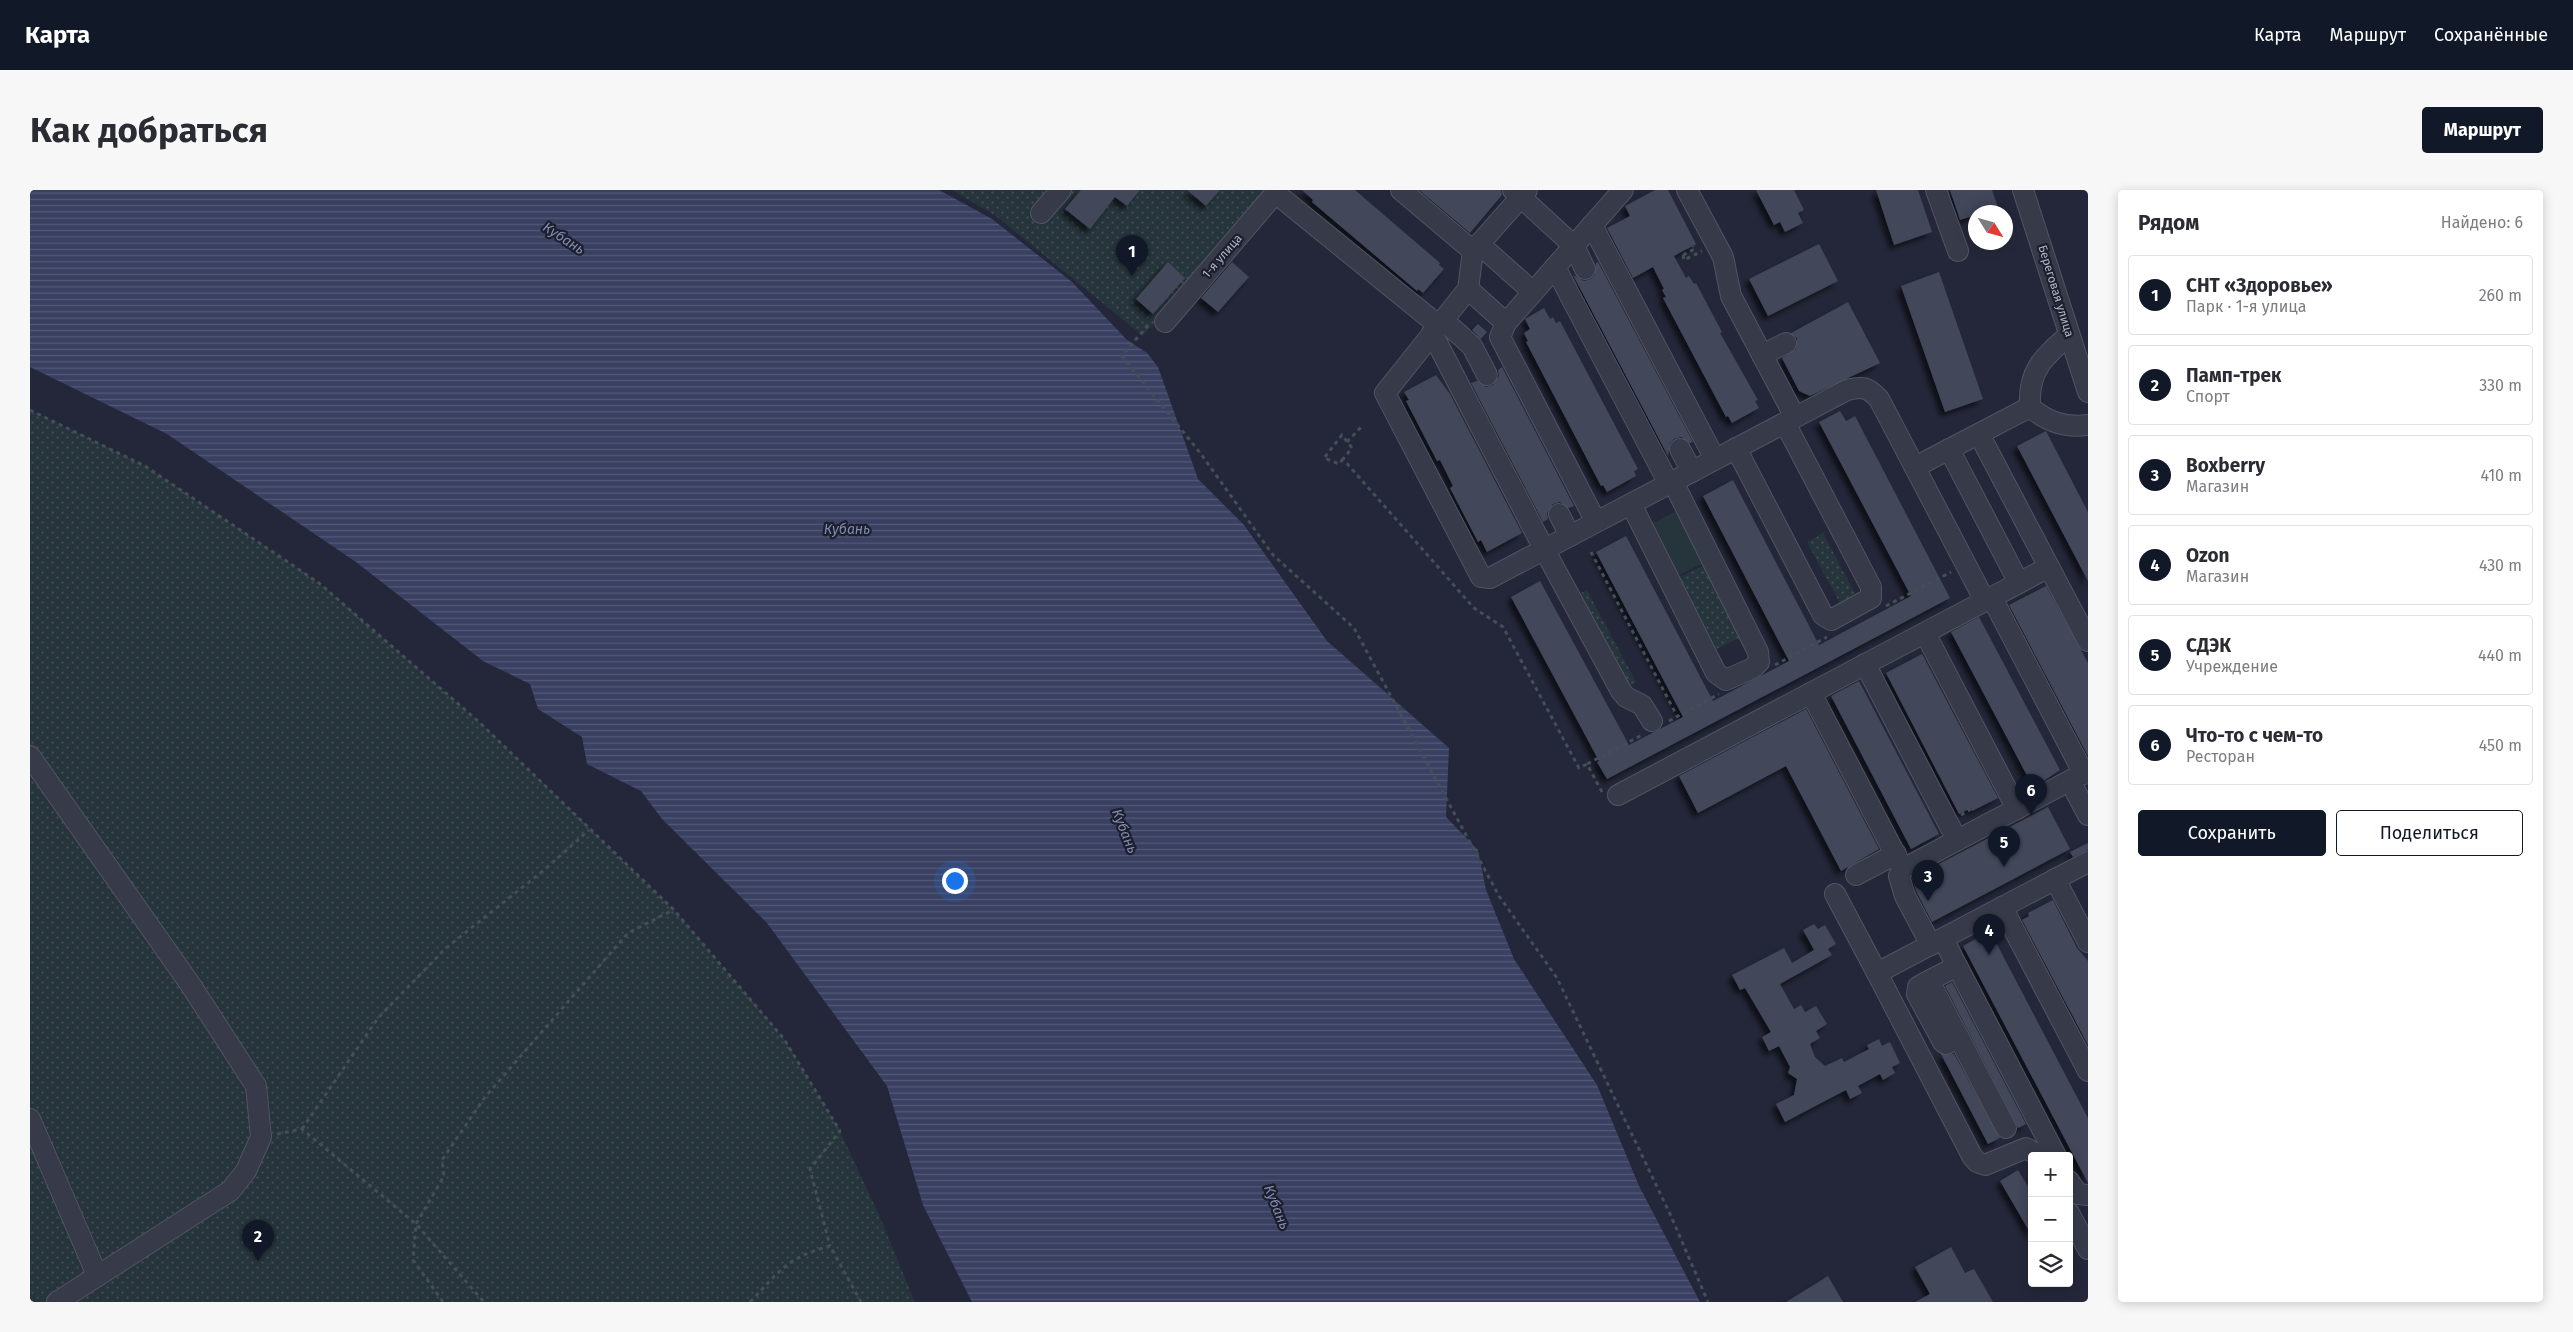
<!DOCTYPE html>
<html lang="ru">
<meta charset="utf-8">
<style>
body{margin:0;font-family:"Fira Sans",sans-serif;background:#f7f7f7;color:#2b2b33}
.controls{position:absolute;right:15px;bottom:15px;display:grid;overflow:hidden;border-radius:5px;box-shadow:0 2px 12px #0003}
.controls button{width:45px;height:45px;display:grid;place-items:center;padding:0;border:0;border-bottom:1px solid #e1e1e2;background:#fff;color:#2b2b33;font:25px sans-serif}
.compass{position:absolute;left:1938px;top:15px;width:45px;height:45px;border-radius:50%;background:#fff;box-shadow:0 2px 12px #0003;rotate:127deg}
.you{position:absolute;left:924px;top:690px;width:18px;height:18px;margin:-12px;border:4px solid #fff;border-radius:50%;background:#1a73e8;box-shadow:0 0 0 8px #1a73e833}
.badge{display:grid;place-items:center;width:32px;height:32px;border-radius:50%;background:#111827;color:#fff;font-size:16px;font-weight:700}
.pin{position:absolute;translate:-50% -41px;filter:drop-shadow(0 1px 2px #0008)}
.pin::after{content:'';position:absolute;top:26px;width:18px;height:15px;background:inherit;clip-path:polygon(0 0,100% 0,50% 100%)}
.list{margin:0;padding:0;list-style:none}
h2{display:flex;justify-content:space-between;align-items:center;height:65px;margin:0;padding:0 20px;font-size:21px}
h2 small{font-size:16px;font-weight:400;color:#7c7c81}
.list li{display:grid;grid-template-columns:32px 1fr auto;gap:15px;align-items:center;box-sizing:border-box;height:80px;margin:0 10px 10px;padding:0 10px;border:1px solid #e1e1e2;border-radius:5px}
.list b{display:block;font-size:19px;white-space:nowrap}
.list p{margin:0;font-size:16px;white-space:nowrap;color:#7c7c81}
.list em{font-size:16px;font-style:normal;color:#7c7c81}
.actions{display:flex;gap:10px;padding:15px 20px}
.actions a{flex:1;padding:11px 0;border:1px solid #111827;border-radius:5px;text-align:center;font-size:18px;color:#111827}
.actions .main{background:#111827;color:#fff}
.icon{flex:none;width:28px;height:28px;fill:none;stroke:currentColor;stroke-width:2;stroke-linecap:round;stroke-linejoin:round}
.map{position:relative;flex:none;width:2058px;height:1112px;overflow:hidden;border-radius:5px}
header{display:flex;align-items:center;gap:30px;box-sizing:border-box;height:70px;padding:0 25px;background:#111827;color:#fff}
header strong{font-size:24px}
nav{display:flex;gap:28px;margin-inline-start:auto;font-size:18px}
.intro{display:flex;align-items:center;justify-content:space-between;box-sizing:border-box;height:120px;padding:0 30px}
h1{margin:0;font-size:35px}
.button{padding:12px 22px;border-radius:5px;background:#111827;color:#fff;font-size:18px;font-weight:700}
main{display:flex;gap:30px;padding:0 30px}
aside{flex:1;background:#fff;border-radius:5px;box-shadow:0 2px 12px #0003}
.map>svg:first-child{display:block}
.grass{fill:#26343b}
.park{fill:url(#park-dots)}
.water{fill:url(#water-rules)}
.building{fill:#43465a;filter:url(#shadow)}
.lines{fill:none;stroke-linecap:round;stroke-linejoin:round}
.minor-casing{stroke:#525464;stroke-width:22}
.path{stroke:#434f57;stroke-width:3;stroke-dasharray:4 4;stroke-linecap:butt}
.minor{stroke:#373a49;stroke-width:20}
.labels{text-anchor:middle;stroke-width:4.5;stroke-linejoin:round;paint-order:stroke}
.street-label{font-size:12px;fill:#b2b4c5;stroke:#1c1f2e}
.water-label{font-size:14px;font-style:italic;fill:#848bb0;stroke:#1c1f2e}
</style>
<header>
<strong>Карта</strong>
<nav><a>Карта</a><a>Маршрут</a><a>Сохранённые</a></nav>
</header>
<div class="intro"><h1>Как добраться</h1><a class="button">Маршрут</a></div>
<main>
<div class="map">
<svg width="2058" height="1112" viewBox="0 0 2058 1112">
<defs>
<pattern id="park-dots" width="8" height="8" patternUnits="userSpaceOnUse" patternTransform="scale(1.25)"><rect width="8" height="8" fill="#26343b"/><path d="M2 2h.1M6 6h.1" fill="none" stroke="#434f56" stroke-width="1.8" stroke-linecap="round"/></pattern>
<pattern id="water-rules" width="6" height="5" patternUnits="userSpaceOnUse" patternTransform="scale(1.25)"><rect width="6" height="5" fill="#3a4061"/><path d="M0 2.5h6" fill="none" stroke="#545976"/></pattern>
<filter id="shadow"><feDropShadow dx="-4.5" dy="4.5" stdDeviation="2.5" flood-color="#0009"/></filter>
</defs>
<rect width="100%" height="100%" fill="#242739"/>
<path class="grass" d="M1651,319L1677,371L1645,387L1619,335Z"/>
<g class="park">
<path d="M922,0H1238L1113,146L966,26Z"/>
<path d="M0,220L115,276L289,393L448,531L644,720L754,849L810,941L849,1025L885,1112H0Z"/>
<path d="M1793,343L1828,409L1812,417L1777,352Z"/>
<path d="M1675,375L1711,447L1687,459L1650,387Z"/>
<path d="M1557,400L1606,492L1597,497L1548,405Z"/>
</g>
<path class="water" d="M0,0H909L962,29L1042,92L1096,149L1117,163L1128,177L1168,289L1214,335L1297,451L1419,558L1416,627L1448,660L1456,700L1484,769L1567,895L1609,996L1670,1112H942L893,1015L857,896L737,733L632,629L611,601L557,574L552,547L508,519L500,494L453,471L326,372L137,244L0,177Z"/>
<g class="building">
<path d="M1051,0H1110L1097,16L1085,7L1060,39L1035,19Z"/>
<path d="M1157,0H1190L1176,16Z"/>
<path d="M1272,0H1325L1410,73L1409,75L1414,79L1393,103L1388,99L1387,101L1282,12L1283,10Z"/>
<path d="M1389,0H1471L1472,5L1440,43Z"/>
<path d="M1625,0H1638L1666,54L1644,66L1656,88L1659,86L1664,94L1666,93L1692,142L1690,143L1728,210L1725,211L1729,218L1702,233L1698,226L1696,227L1633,108L1636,107L1632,100L1634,99L1623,77L1603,88L1577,38L1600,26L1595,16Z"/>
<path d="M1726,0H1764L1774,20L1768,23L1773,33L1755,42L1750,32L1744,35Z"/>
<path d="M1846,0H1888L1902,42L1864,55Z"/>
<path d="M1920,0H1962L1968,17L1946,22V25L1930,30Z"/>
<path d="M1789,54L1808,91L1738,126L1719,89Z"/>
<path d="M1138,72L1155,88L1123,124L1106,109Z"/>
<path d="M1202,72L1219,87L1188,122L1171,108Z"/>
<path d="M1568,72L1663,252L1660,253L1651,247L1644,249L1640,253L1638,266L1543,85L1554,91L1561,89L1565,85L1566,73Z"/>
<path d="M1909,82L1953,209L1915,222L1871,96Z"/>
<path d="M1818,112L1850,173L1780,206L1769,201L1752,168L1766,159L1767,148L1761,143Z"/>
<path d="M1514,118L1520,129L1523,127L1526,133L1530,131L1608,279L1604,281L1606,286L1577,302L1573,295L1571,296L1496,152L1498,151L1494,143L1500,139L1495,129Z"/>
<path d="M1448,134L1457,142L1451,149L1442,140Z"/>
<path d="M1472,177L1544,316L1539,318L1530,312L1523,314L1517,323L1518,329L1513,332L1441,193L1447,191L1456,197L1463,195L1469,186L1468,180Z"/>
<path d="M1406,185L1420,204L1492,343L1457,362L1451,350L1448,352L1420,298L1423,296L1410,270L1407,271L1376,211L1379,210L1374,202Z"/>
<path d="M1810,221L1816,231L1825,226L1920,408L1577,589L1567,572L1569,571L1481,407L1510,391L1599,555L1653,527L1566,362L1596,346L1683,511L1759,471L1673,306L1703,290L1789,455L1881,406L1789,232Z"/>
<path d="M2016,241L2058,322V391L1987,256Z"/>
<path d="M2016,396L2058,473V566L1979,415Z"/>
<path d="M1949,427L2030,580L2012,592L2011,590L2002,595L1921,442Z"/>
<path d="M1892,464L1968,608L1942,621L1941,618L1929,624L1856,483Z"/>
<path d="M1829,491L1909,644L1881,659L1801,506Z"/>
<path d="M1776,519L1849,659L1811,681L1756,576L1668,623L1649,586Z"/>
<path d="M2018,617L2040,659L1902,732L1886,701L1882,688Z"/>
<path d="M2058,653V660L2043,667L2040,662Z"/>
<path d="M2023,710L2047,758L2058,771V855L1992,730L1999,726L1998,723Z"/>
<path d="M1784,734L1788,739L1795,735L1806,754L1798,759L1802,765L1750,794L1764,819L1771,815L1775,822L1786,816L1797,834L1786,841L1790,848L1780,854L1785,867L1795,876L1812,868L1814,872L1839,859L1837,855L1849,849L1852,856L1860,852L1870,873L1862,877L1865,883L1853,890L1850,884L1828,896L1832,903L1820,909L1816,900L1755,932L1746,914L1764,905L1767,889L1758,883L1760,877L1749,856L1739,861L1732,847L1741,842L1715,798L1710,800L1702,785L1754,758L1762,773L1784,760L1773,740Z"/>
<path d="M1960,741L2058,928V993L1933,756Z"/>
<path d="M1922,792L1996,934L1988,938L1915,796Z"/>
<path d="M1911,864H1924L1970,948L1958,954Z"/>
<path d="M1988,980L2002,1003V1046L1970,991Z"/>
<path d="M1921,1057L1935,1083L1944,1079L1963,1112H1885L1900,1104L1885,1077Z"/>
<path d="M1798,1086L1813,1112H1756Z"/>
</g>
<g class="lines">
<defs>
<g id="minor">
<path d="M1371,0L1443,61"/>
<path d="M1483,0L1544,56L1555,79"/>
<path d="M1497,0L1443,61L1438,99L1355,203L1451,387L1460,388L1817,200C1832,196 1838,197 1849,209L1955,411"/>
<path d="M1657,0L1693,67L1701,106L1765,227"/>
<path d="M1906,0L1928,61"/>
<path d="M1993,0L2058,202"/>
<path d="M1254,10L1408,135"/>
<path d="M1011,23L1031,0"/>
<path d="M1562,35L1685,269"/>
<path d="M1449,54L1503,102"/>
<path d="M1525,77L1639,294"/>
<path d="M1438,99L1476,133"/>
<path d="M1413,130L1442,156L1457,185"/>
<path d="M1135,132L1248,0"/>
<path d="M1402,143L1514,359L1591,501L1596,507L1612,515L1622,531"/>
<path d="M2039,145C2013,168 1998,180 2000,217C2017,232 2035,238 2058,235"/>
<path d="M1732,165L1756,153"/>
<path d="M1949,244L2058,451"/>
<path d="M1706,258L1793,425L1801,430L1841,408V397L1755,233"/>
<path d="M1650,259L1662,282"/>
<path d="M1919,259L1989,393"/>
<path d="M1885,277L2000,217"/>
<path d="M1601,314L1686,483L1696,490L1723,478L1729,472L1728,462L1643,292"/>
<path d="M1529,324L1540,346"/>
<path d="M1566,332L1470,147L1476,133L1593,0"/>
<path d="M1962,408L2054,584"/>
<path d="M1895,443L1987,619"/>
<path d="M1835,474L1927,650"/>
<path d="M1781,503L1873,679L2058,581"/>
<path d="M0,566L160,794L226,896L231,947L216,981L200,1001L27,1112"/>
<path d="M2040,591L2058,625"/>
<path d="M1588,605L2019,377"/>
<path d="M1873,679L1869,686L1875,706L1901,755"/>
<path d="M1826,685L1866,664"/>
<path d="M2025,689L2058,752"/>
<path d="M1805,704L1847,783L2058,672"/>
<path d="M1972,717L2058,881"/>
<path d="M1913,749L2026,966"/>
<path d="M1927,776L1891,795L1888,797L1887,804L1913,852L1916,854L1929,848L1976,938"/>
<path d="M1847,783L1942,966L1947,972L1955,975L1996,958L2009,966"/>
<path d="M1905,802L1929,848"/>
<path d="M0,929L67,1085"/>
<path d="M2039,991L2048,1004L2058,1005"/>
<path d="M2039,1023L2058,1059"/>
</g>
</defs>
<use href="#minor" class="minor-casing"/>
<g class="path">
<path d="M1653,65L1654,70L1672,61"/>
<path d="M1653,65L1665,59L1663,56"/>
<path d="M1118,135L1092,166L1171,264L1243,365L1324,438L1469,706L1527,788L1641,1026L1678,1112"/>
<path d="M0,220L115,276L289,393L448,531L644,720L754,849L810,941L780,979L800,1056"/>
<path d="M1317,252L1333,235"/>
<path d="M1313,269L1309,274L1294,268L1312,245L1322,258L1313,269L1444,418L1473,437L1549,578L1557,574"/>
<path d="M1561,362L1647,526"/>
<path d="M1856,416L1921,382"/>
<path d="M1745,475L1797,447"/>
<path d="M1639,531L1689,504"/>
<path d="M1572,602L1557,574L1614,544"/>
<path d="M1931,625L1941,619"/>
<path d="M272,939L348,828L416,758L513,681L559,640"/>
<path d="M247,944L272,939L386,1034L454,1112"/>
<path d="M413,1112L383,1070L386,1034L414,986L412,970L455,907L598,743L643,720"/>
<path d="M720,1112C751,1080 756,1068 800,1056L831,1112"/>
</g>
<use href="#minor" class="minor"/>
</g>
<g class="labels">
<g class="street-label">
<text transform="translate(1192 66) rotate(-49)" y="4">1-я улица</text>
<text transform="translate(2026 101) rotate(73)" y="4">Береговая улица</text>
</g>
<g class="water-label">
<text transform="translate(534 48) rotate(33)" y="5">Кубань</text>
<text x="817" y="344">Кубань</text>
<text transform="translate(1095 641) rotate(68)" y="5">Кубань</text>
<text transform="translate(1247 1017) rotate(68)" y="5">Кубань</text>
</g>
</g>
</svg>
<div class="controls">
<button>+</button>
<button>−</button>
<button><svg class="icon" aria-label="layers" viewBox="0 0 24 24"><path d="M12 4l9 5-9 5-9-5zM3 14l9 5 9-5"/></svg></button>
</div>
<svg class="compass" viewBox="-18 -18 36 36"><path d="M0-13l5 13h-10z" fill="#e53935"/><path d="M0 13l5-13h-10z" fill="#7c7c81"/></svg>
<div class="you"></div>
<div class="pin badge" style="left:1102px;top:86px">1</div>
<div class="pin badge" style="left:228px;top:1071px">2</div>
<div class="pin badge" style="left:1898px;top:711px">3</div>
<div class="pin badge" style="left:1959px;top:765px">4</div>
<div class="pin badge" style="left:1974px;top:677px">5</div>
<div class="pin badge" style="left:2001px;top:625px">6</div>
</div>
<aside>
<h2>Рядом<small>Найдено: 6</small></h2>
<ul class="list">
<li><span class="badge">1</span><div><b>СНТ «Здоровье»</b><p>Парк · 1-я улица</p></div><em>260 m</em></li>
<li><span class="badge">2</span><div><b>Памп-трек</b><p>Спорт</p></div><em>330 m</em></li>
<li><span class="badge">3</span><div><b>Boxberry</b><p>Магазин</p></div><em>410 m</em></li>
<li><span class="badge">4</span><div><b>Ozon</b><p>Магазин</p></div><em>430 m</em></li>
<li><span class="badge">5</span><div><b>СДЭК</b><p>Учреждение</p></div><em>440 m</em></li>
<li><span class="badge">6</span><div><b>Что-то с чем-то</b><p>Ресторан</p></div><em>450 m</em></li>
</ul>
<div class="actions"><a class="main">Сохранить</a><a>Поделиться</a></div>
</aside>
</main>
